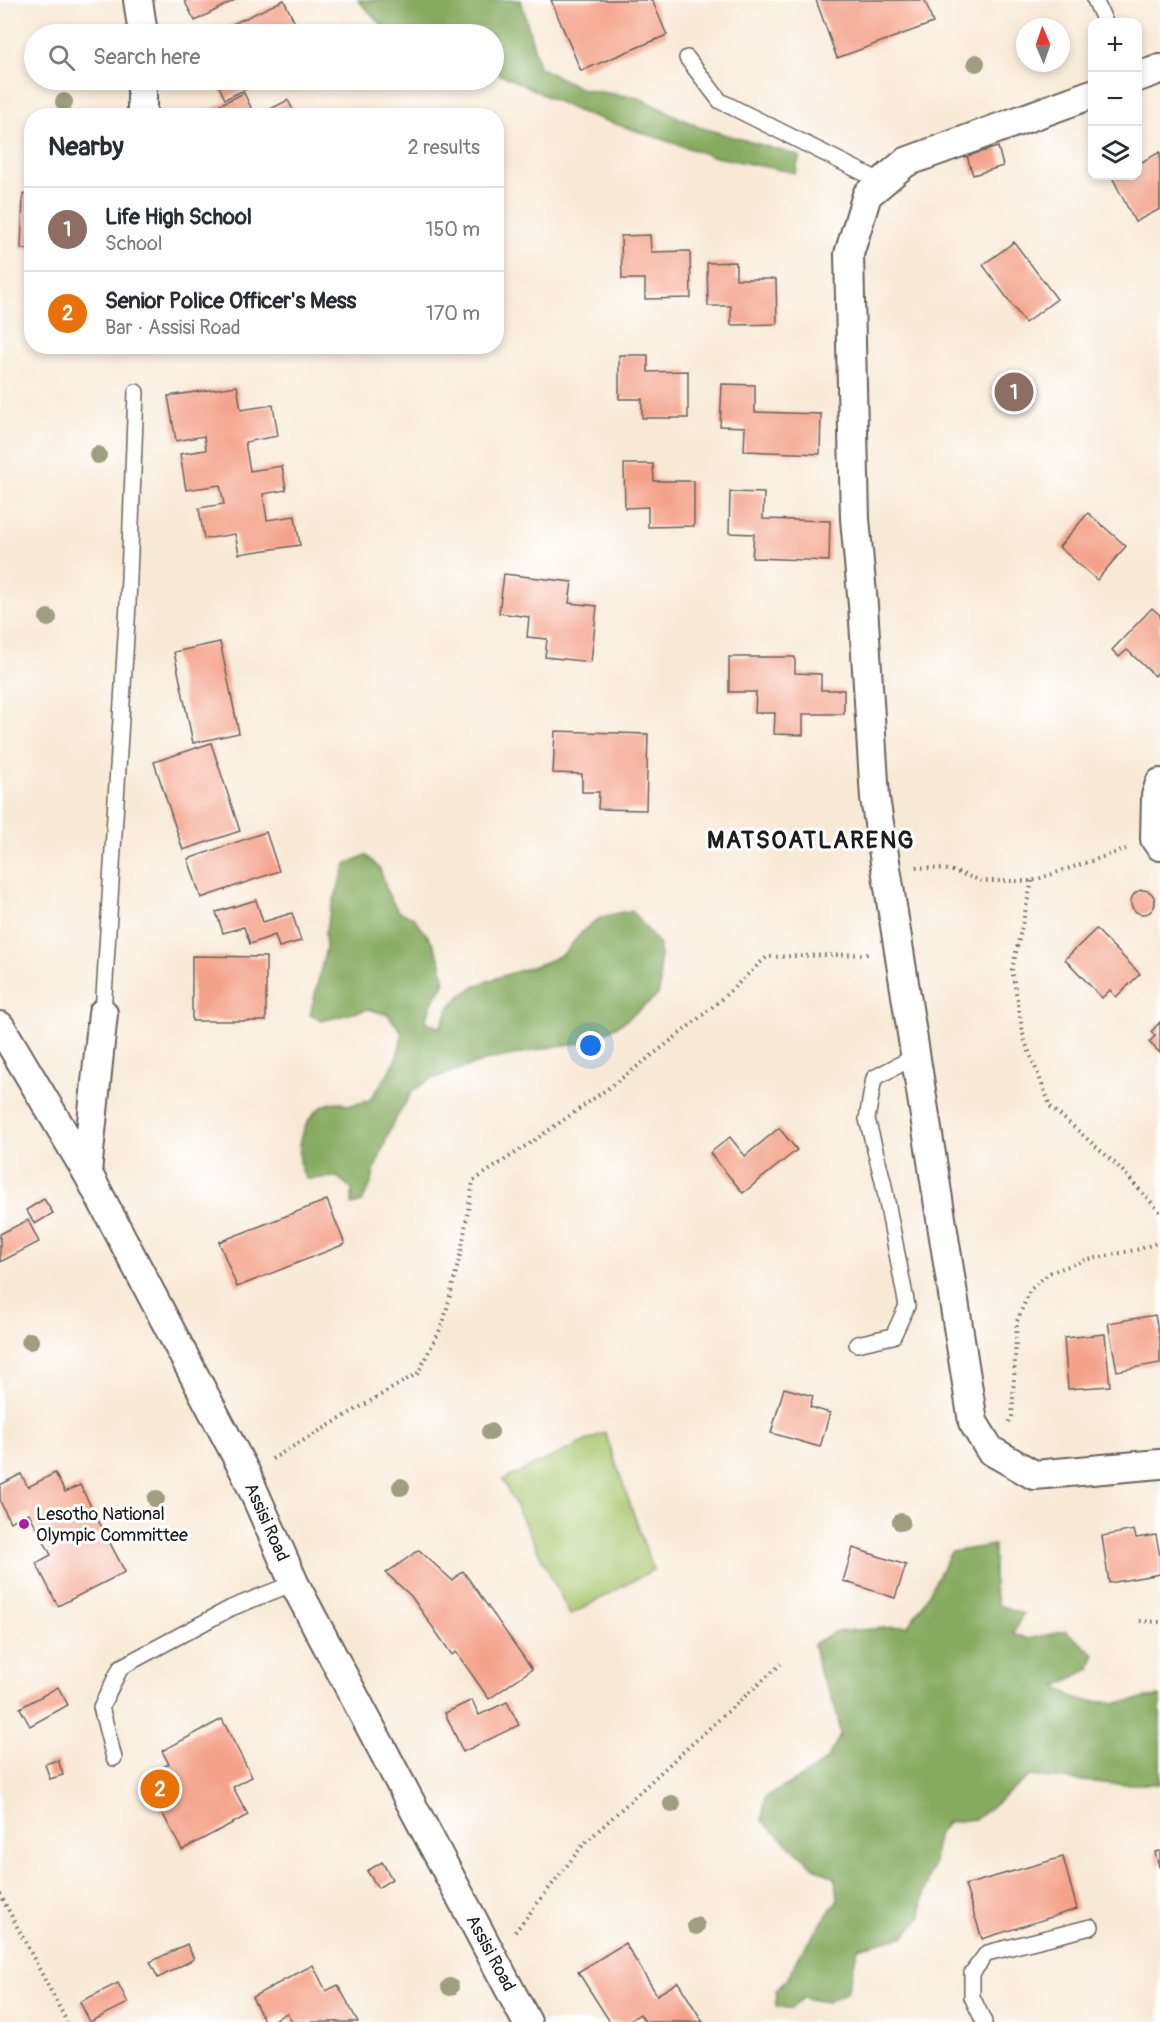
<!DOCTYPE html>
<meta charset="utf-8">
<style>
body{margin:0;font-family:Pangolin,sans-serif;background:#f2f2f3;color:#2b2b33}
.controls{position:absolute;right:18px;top:18px;display:grid;overflow:hidden;border-radius:12px;box-shadow:0 3px 9px #0003}
.controls button{width:54px;height:54px;display:grid;place-items:center;padding:0;border:0;border-bottom:2px solid #e1e1e2;background:#fff;color:#2b2b33;font:30px sans-serif}
.compass{position:absolute;left:1016px;top:18px;width:54px;height:54px;border-radius:50%;background:#fff;box-shadow:0 3px 9px #0003;rotate:358deg}
.you{position:absolute;left:591px;top:1046px;width:21px;height:21px;margin:-15px;border:4px solid #fff;border-radius:50%;background:#1a73e8;box-shadow:0 0 0 9px #1a73e833}
.badge{display:grid;place-items:center;width:39px;height:39px;border-radius:50%;background:#1a73e8;color:#fff;font-size:20px;font-weight:700}
.pin{position:absolute;translate:-50% -50%;border:3px solid #fff;box-shadow:0 2px 6px #0006}
.list{margin:0;padding:0;list-style:none}
h2{display:flex;justify-content:space-between;align-items:center;height:78px;margin:0;padding:0 24px;font-size:26px}
h2 small{font-size:20px;font-weight:400;color:#7c7c81}
.list li{display:grid;grid-template-columns:39px 1fr auto;gap:18px;align-items:center;box-sizing:border-box;height:84px;padding:0 24px;border-top:2px solid #e1e1e2}
.list b{display:block;font-size:22px;white-space:nowrap}
.list p{margin:0;font-size:20px;white-space:nowrap;color:#7c7c81}
.list em{font-size:20px;font-style:normal;color:#7c7c81}
.icon{flex:none;width:33px;height:33px;fill:none;stroke:currentColor;stroke-width:2;stroke-linecap:round;stroke-linejoin:round}
.map{position:relative;flex:none;width:1160px;height:2022px;overflow:hidden}
.search{position:absolute;background:#fff;box-shadow:0 3px 9px #0003;left:24px;top:24px;width:480px;height:66px;display:flex;align-items:center;gap:15px;box-sizing:border-box;padding:0 21px;border-radius:33px;color:#7c7c81;font-size:22px}
.panel{position:absolute;background:#fff;box-shadow:0 3px 9px #0003;left:24px;top:108px;width:480px;height:246px;border-radius:24px}
.map>svg:first-child{display:block}
.green{fill:#a8c66d;stroke:#627144;stroke-width:1.5}
.forest{fill:#86ab60;stroke:#51643e;stroke-width:1.5}
.building{fill:#f4a289}
.lines{fill:none;stroke-linecap:round;stroke-linejoin:round}
.lane-casing{stroke:#69645d;stroke-width:18}
.street-casing{stroke:#69645d;stroke-width:32}
.path{stroke:#69645d;stroke-width:4;stroke-dasharray:1.5 4.5;stroke-linecap:butt}
.lane{stroke:#fff;stroke-width:15}
.street{stroke:#fff;stroke-width:28}
.tree{fill:#9e9e81}
.poi-dot{fill:#b5179e;stroke:#fff;stroke-width:2}
.labels{text-anchor:middle;stroke-width:6;stroke-linejoin:round;paint-order:stroke}
.poi-label{font-size:18px;fill:#1c1c1c;stroke:#fff;text-anchor:start}
.street-label{font-size:18px;fill:#1c1c1c;stroke:#fff}
.district-label{font-size:24px;font-weight:bold;letter-spacing:1.5px;fill:#1c1c1c;stroke:#fff}
</style>
<div class="map">
<svg width="1160" height="2022" viewBox="0 0 1160 2022">
<rect width="100%" height="100%" fill="#fff"/>
<filter id="ink" filterUnits="userSpaceOnUse"><feTurbulence type="fractalNoise" baseFrequency=".0167" numOctaves="2"/><feDisplacementMap in="SourceGraphic" scale="12" xChannelSelector="R" yChannelSelector="G"/><feConvolveMatrix kernelMatrix="1 2 1 2 8 2 1 2 1" color-interpolation-filters="sRGB"/></filter>
<filter id="wash" filterUnits="userSpaceOnUse"><feTurbulence type="fractalNoise" baseFrequency=".008" numOctaves="4" result="noise"/><feDisplacementMap in="SourceGraphic" scale="24" xChannelSelector="R" yChannelSelector="G"/><feGaussianBlur stdDeviation="1.35" result="paint"/><feColorMatrix in="noise" values="0 0 0 0 0 0 0 0 0 0 0 0 0 0 0 0 0 1.4 0 .05"/><feComposite in="paint" operator="in"/></filter>
<g filter="url(#wash)">
<rect width="100%" height="100%" fill="#f8e9d5"/>
<path class="green" d="M605,1432L653,1570L570,1615L503,1480Z"/>
<g class="forest">
<path d="M358,0H521L539,67L582,89L639,98L699,127L800,156L795,173L712,156L577,111L494,71V34H390Z"/>
<path d="M366,855L380,869L388,894L398,911L414,918L433,943L441,963L445,982L432,1003L426,1021L439,1028C443,1022 446,1013 450,1007C473,975 528,974 561,955C567,952 572,944 576,939C594,917 605,914 632,911L660,945V986L658,995L624,1022L589,1042L557,1046L488,1060L431,1079L413,1090L392,1125L376,1166L371,1184L362,1202L352,1205V1189L337,1177L306,1179C291,1155 302,1106 336,1102C340,1102 345,1105 350,1105C356,1104 363,1102 369,1101C387,1075 399,1064 402,1032L388,1015L369,1009L322,1021L310,1015L326,948L325,933L330,912L346,864Z"/>
<path d="M994,1545V1588L998,1605L1023,1614L1013,1633L1028,1639L1066,1631L1094,1654L1090,1669L1057,1686L1078,1700L1116,1703L1160,1696V1784H1115L1030,1776L976,1819L948,1822L937,1835L934,1862L924,1893L921,1917L904,1936L858,1948L847,1992L827,2002L803,1998L791,2009L776,2006V1991L789,1976L798,1957L838,1899L836,1879L814,1867L762,1821L765,1797L802,1777L826,1760L840,1736L838,1717L831,1696L819,1672L814,1644L834,1632L908,1626L922,1606L951,1552Z"/>
</g>
<g id="blocks">
<g class="building">
<path d="M184,0H235L195,21Z"/>
<path d="M284,0L300,34H225L222,29Z"/>
<path d="M551,0H652L667,35L581,71Z"/>
<path d="M816,0H925L933,23L837,58Z"/>
<path d="M216,80H266L225,99Z"/>
<path d="M244,93L255,116H196Z"/>
<path d="M288,100L296,116H257Z"/>
<path d="M998,147L1003,166L973,175L967,156Z"/>
<path d="M1160,152V209L1135,222L1112,177L1138,176V164Z"/>
<path d="M23,194H32V249H21Z"/>
<path d="M650,235L651,252L690,251L691,298L645,299V279H622L621,236Z"/>
<path d="M1014,242L1057,299L1025,323L983,265Z"/>
<path d="M736,262V279H776L777,324L731,325V306H708L707,263Z"/>
<path d="M619,355H648V372L688,371V418H642V399H619Z"/>
<path d="M722,384L755,385V412L821,414L820,454L744,451L745,427L720,426Z"/>
<path d="M237,386L241,410L273,405L278,436L245,442L250,471L282,466L286,490L263,494L267,520L295,516L300,545L239,554L235,534L204,539L199,508L224,504L220,485L186,490L180,454L206,450L204,436L176,441L168,396Z"/>
<path d="M624,464H653L654,481H694V526L648,527V507L625,508Z"/>
<path d="M730,492L764,493L763,519L830,521L829,561L752,558L754,534L729,533Z"/>
<path d="M1088,513L1126,546L1097,580L1059,547Z"/>
<path d="M504,574L572,582L569,603L597,606L591,662L545,657L547,639L527,637L529,617L499,613Z"/>
<path d="M1152,608L1160,615V670L1155,676L1127,650L1119,657L1112,650Z"/>
<path d="M220,642L239,733L193,743L174,652Z"/>
<path d="M729,657H795V673L821,674V690H844V714H803V735L774,734L775,713H755L756,692H729Z"/>
<path d="M555,731L648,734L646,810L598,809L599,792H582V774L553,773Z"/>
<path d="M211,743L240,831L183,850L154,762Z"/>
<path d="M266,832L279,871L201,898L188,859Z"/>
<circle cx="1143" cy="902" r="12"/>
<path d="M256,900L263,922L292,913L301,941L279,947L275,935L250,944L244,927L223,933L216,912Z"/>
<path d="M1096,929L1140,974L1116,997L1110,990L1102,998L1065,959Z"/>
<path d="M192,956L266,957V1021H192Z"/>
<path d="M1160,1022V1053L1149,1042L1155,1036L1151,1032Z"/>
<path d="M779,1128L797,1150L743,1193L710,1153L730,1137L745,1156Z"/>
<path d="M44,1199L53,1213L35,1224L26,1210Z"/>
<path d="M327,1200L345,1244L237,1287L219,1242Z"/>
<path d="M28,1220L39,1242L0,1262V1234Z"/>
<path d="M1155,1315L1160,1340V1363L1117,1371L1108,1323Z"/>
<path d="M1105,1334L1110,1386L1068,1389L1064,1338Z"/>
<path d="M784,1388L813,1396L810,1407L830,1413L820,1447L771,1433Z"/>
<path d="M55,1473L65,1492L80,1485L125,1572L58,1606L36,1563L51,1555L29,1513L10,1522L0,1501V1485L21,1474L28,1487Z"/>
<path d="M1134,1530L1136,1538L1156,1535L1160,1556V1574L1109,1583L1102,1536Z"/>
<path d="M853,1548L906,1565L895,1598L843,1581Z"/>
<path d="M419,1550L452,1580L463,1571L532,1669L489,1699L456,1652L452,1655L411,1596L386,1573Z"/>
<path d="M58,1687L68,1705L30,1726L20,1708Z"/>
<path d="M472,1700L479,1715L507,1702L519,1725L463,1752L445,1713Z"/>
<path d="M222,1719L252,1777L233,1787L248,1815L182,1850L157,1803L173,1795L159,1769L169,1764L162,1751Z"/>
<path d="M58,1760L63,1775L50,1779L45,1764Z"/>
<path d="M1160,1851V1867H1159L1155,1852Z"/>
<path d="M1063,1857L1077,1909L982,1939L965,1885Z"/>
<path d="M382,1862L392,1879L378,1888L367,1871Z"/>
<path d="M625,1943L657,1995L678,1982L703,2022H645L640,2014L627,2022H610L578,1972Z"/>
<path d="M187,1944L194,1959L158,1978L150,1962Z"/>
<path d="M313,1965L326,1991L338,1985L358,2022H292L287,2013L270,2022H265L252,1997Z"/>
<path d="M118,1983L128,2003L90,2022L80,2002Z"/>
</g>
</g>
</g>
<g filter="url(#ink)">
<use href="#blocks" fill-opacity="0" stroke="#69645d" stroke-width="1.5"/>
<g class="lines">
<defs>
<g id="lane">
<path d="M1095,0L1105,22"/>
<path d="M687,58L720,101L882,182"/>
<path d="M103,1013L128,604L136,392"/>
<path d="M857,1344L893,1336L907,1306L883,1181L867,1119L874,1078L916,1056"/>
<path d="M114,1758L101,1707L121,1667L231,1608L294,1583"/>
<path d="M984,2022L972,1997V1973L987,1953L1091,1927"/>
</g>
<g id="street">
<path d="M138,0L143,34"/>
<path d="M1138,77L1160,69"/>
<path d="M1092,94L906,162L867,195L849,254L855,519L863,605L875,798L973,1422L990,1450L1034,1475L1160,1464"/>
<path d="M142,116V80"/>
<path d="M1160,783L1156,796L1155,839L1160,846"/>
<path d="M0,1026L87,1172L246,1474L294,1583L527,2022"/>
<path d="M87,1172L103,1013"/>
</g>
</defs>
<use href="#lane" class="lane-casing"/>
<use href="#street" class="street-casing"/>
<g class="path">
<path d="M916,867L950,870L982,881H1032L1126,849"/>
<path d="M1032,881L1012,970L1024,1039L1051,1107L1118,1166L1160,1212"/>
<path d="M1009,1422L1012,1417L1017,1321L1030,1290L1049,1273L1082,1261L1140,1249L1160,1242"/>
<path d="M272,1459L418,1373L443,1324L461,1252L473,1181C551,1130 627,1077 699,1018C723,999 744,977 767,957L868,954"/>
<path d="M1140,1621L1160,1622"/>
<path d="M0,1894L67,2022"/>
<path d="M515,1932L583,1845L673,1761L781,1664"/>
</g>
<use href="#lane" class="lane"/>
<use href="#street" class="street"/>
</g>
<g class="tree">
<circle cx="976" cy="63" r="9"/>
<circle cx="64" cy="102" r="9"/>
<circle cx="98" cy="455" r="9"/>
<circle cx="48" cy="618" r="9"/>
<circle cx="30" cy="1341" r="9"/>
<circle cx="490" cy="1432" r="9"/>
<circle cx="401" cy="1487" r="9"/>
<circle cx="156" cy="1499" r="9"/>
<circle cx="901" cy="1522" r="9"/>
<circle cx="672" cy="1804" r="9"/>
<circle cx="696" cy="1926" r="9"/>
<circle cx="450" cy="1987" r="9"/>
</g>
</g>
<circle class="poi-dot" cx="24" cy="1524" r="6"/>
<g class="labels">
<g class="poi-label">
<text x="36" y="1520">Lesotho National<tspan x="36" dy="21">Olympic Committee</tspan></text>
</g>
<g class="street-label">
<text transform="translate(267 1522) rotate(66)" y="6">Assisi Road</text>
<text transform="translate(491 1953) rotate(62)" y="6">Assisi Road</text>
</g>
<g class="district-label">
<text x="811" y="848">MATSOATLARENG</text>
</g>
</g>
</svg>
<div class="controls">
<button>+</button>
<button>−</button>
<button><svg class="icon" aria-label="layers" viewBox="0 0 24 24"><path d="M12 4l9 5-9 5-9-5zM3 14l9 5 9-5"/></svg></button>
</div>
<svg class="compass" viewBox="-18 -18 36 36"><path d="M0-13l5 13h-10z" fill="#e53935"/><path d="M0 13l5-13h-10z" fill="#7c7c81"/></svg>
<div class="you"></div>
<div class="pin badge" style="left:1014px;top:392px;background:#8d6e63">1</div>
<div class="pin badge" style="left:160px;top:1789px;background:#e8710a">2</div>
<div class="search"><svg class="icon" aria-label="search" viewBox="0 0 24 24"><circle cx="10" cy="10" r="6"/><path d="M15 15l6 6"/></svg>Search here</div>
<section class="panel">
<h2>Nearby<small>2 results</small></h2>
<ul class="list">
<li><span class="badge" style="background:#8d6e63">1</span><div><b>Life High School</b><p>School</p></div><em>150 m</em></li>
<li><span class="badge" style="background:#e8710a">2</span><div><b>Senior Police Officer's Mess</b><p>Bar · Assisi Road</p></div><em>170 m</em></li>
</ul>
</section>
</div>
